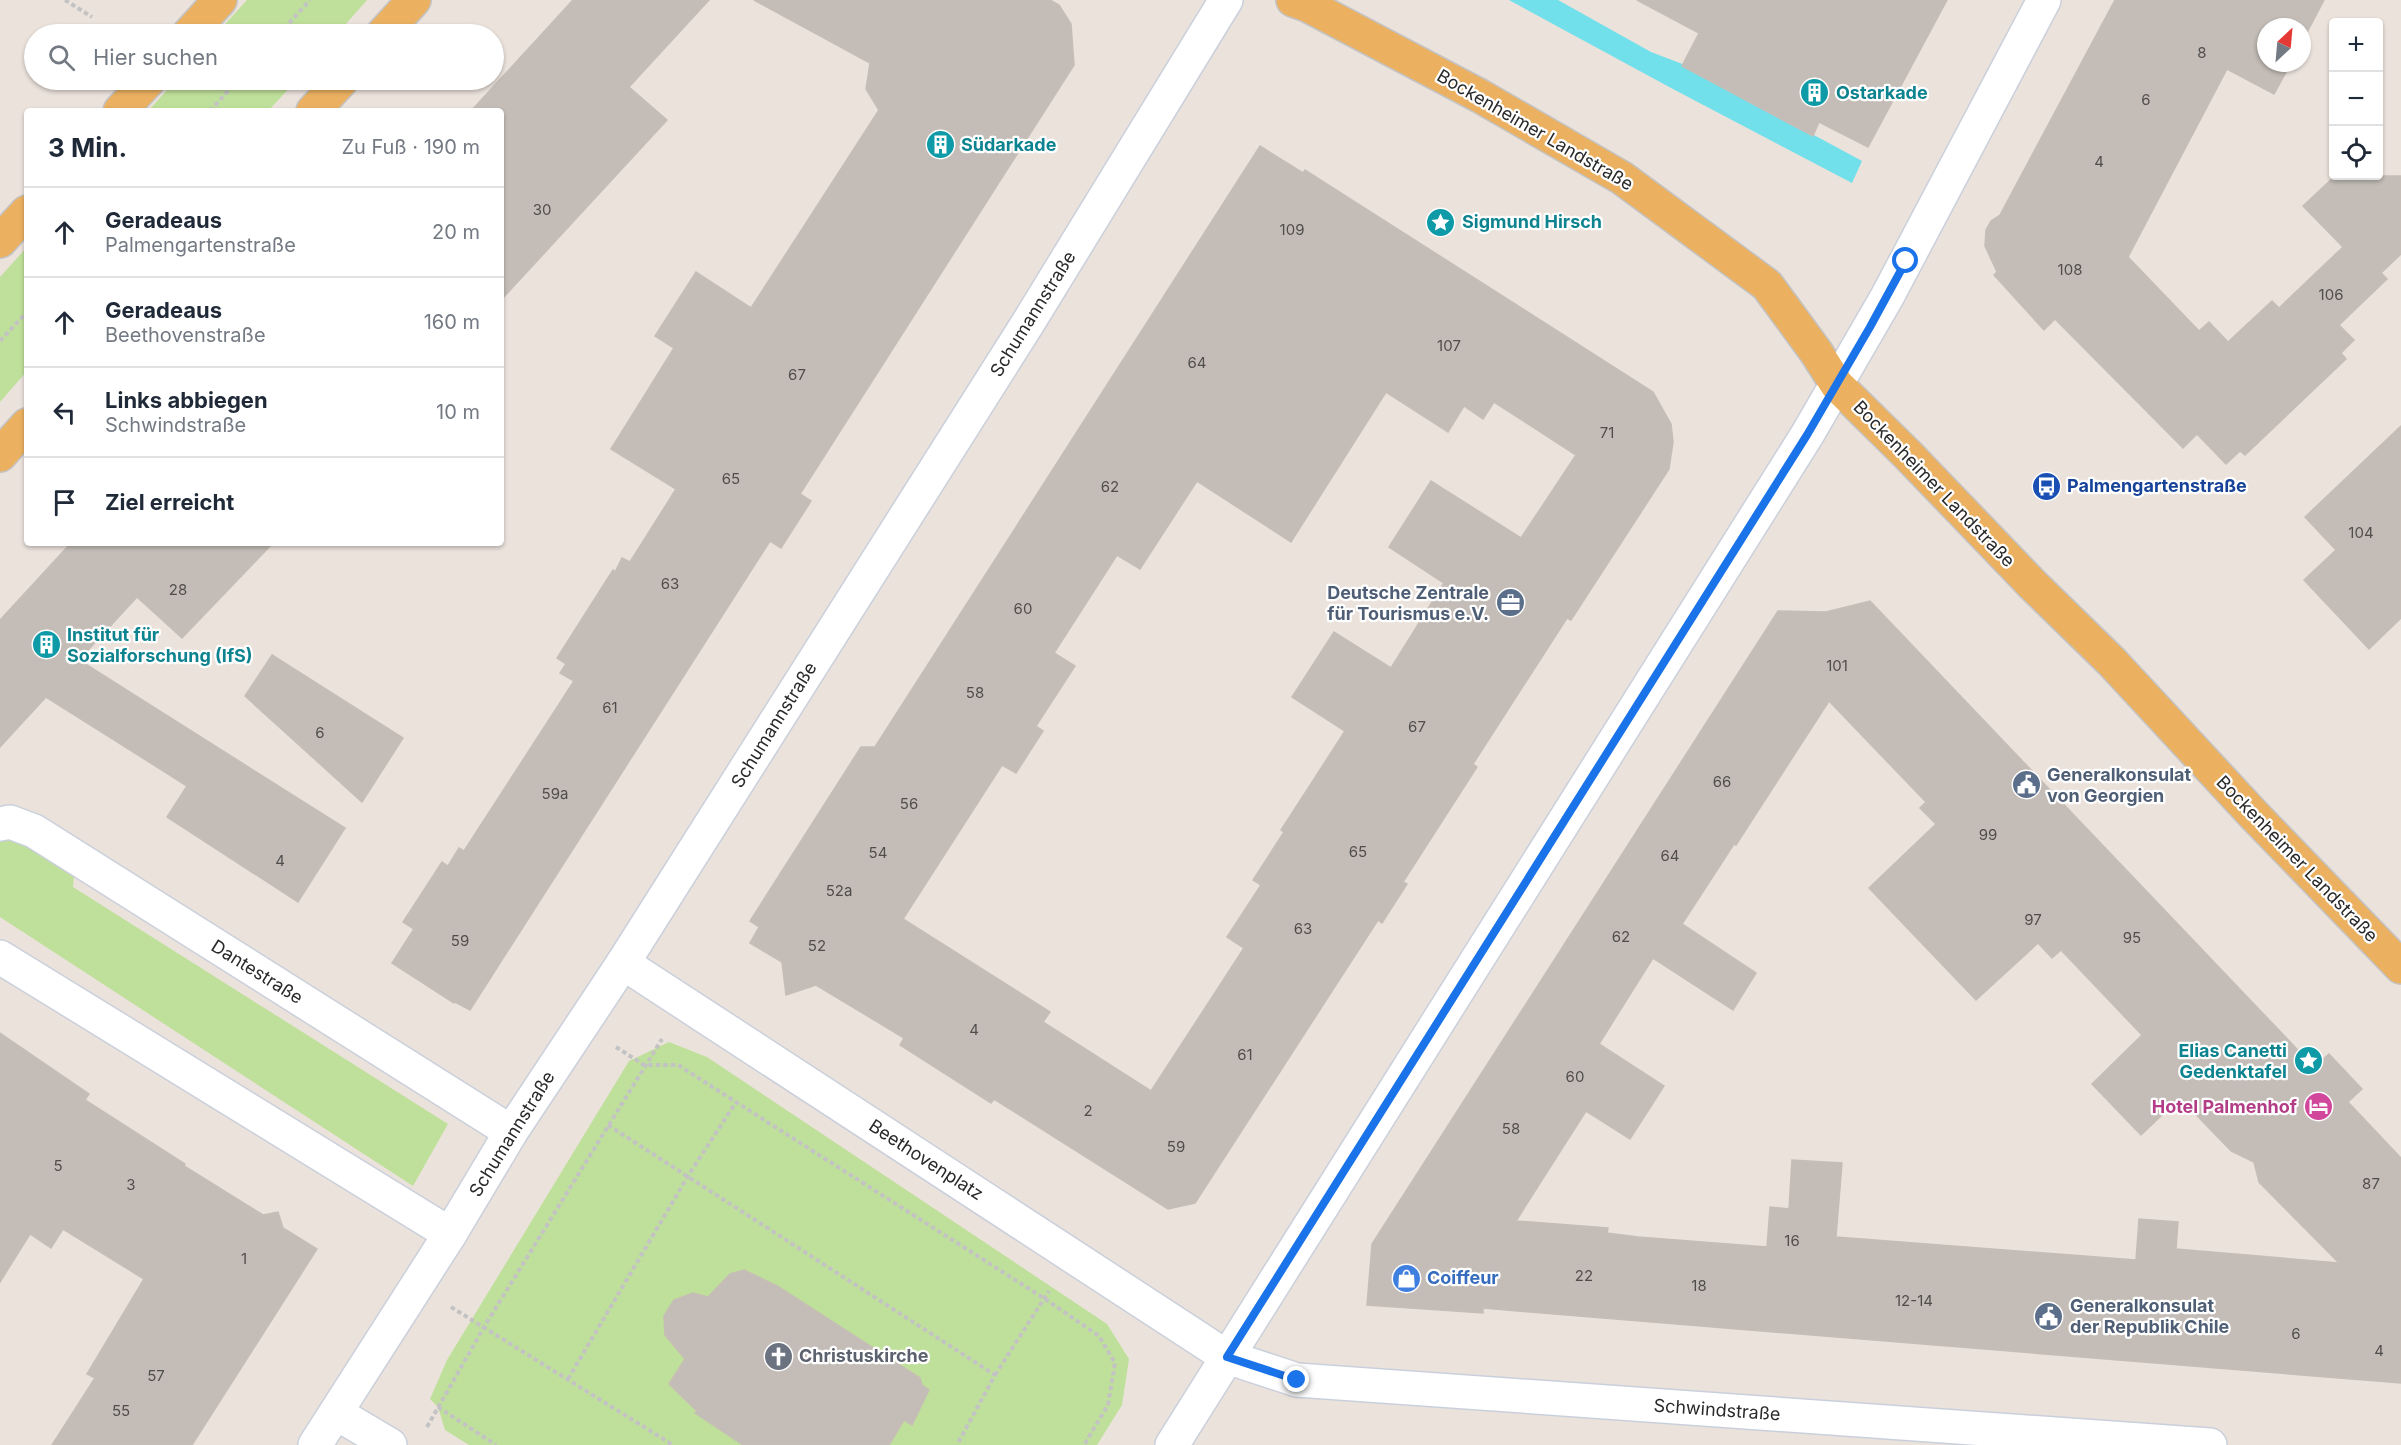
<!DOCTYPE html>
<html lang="de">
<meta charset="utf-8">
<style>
body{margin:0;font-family:Inter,sans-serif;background:#f6f6f7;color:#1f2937}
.controls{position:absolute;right:18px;top:18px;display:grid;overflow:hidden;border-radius:6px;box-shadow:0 2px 4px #0004}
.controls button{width:54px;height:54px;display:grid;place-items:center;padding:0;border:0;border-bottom:2px solid #e0e1e3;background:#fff;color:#1f2937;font:30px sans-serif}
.compass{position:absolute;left:2257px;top:18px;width:54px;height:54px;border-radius:50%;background:#fff;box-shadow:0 2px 4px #0004;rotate:26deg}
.stop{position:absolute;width:18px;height:18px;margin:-14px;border:4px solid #1a73e8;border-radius:50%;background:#fff}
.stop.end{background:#1a73e8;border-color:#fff;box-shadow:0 2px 6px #0008}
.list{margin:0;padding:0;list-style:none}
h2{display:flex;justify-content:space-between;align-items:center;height:78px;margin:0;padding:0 24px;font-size:26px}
h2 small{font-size:20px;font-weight:400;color:#747a83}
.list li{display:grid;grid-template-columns:39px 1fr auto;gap:18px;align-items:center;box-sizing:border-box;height:90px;padding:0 24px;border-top:2px solid #e0e1e3}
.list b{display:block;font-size:22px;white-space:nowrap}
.list p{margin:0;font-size:20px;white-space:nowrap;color:#747a83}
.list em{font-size:20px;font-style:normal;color:#747a83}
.icon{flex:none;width:33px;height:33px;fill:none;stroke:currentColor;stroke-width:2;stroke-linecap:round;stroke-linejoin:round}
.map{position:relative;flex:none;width:2401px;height:1445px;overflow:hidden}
.search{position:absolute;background:#fff;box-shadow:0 2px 4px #0004;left:24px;top:24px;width:480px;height:66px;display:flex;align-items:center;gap:15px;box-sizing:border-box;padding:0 21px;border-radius:33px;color:#747a83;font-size:22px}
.panel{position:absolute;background:#fff;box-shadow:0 2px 4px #0004;left:24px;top:108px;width:480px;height:438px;border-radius:6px}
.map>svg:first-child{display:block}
.green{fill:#bfe09a}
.water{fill:#72e0ea}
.building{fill:#c4bdb7;stroke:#c6bdb6;stroke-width:1.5;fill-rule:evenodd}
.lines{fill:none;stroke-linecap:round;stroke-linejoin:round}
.minor-casing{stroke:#cad0db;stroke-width:36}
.major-casing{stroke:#c3c3c3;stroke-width:36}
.path{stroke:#c3c3c3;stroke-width:4;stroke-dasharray:4.5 3;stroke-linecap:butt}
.minor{stroke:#fff;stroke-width:33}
.major{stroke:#ebb161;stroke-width:33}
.route{stroke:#1a73e8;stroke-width:8}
.labels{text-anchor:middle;stroke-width:4.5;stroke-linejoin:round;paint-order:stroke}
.number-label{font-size:15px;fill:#504e4c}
.culture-label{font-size:18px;font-weight:bold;fill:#0d838f;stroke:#fff;text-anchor:start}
.street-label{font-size:18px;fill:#292929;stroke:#fff}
.transit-label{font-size:18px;font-weight:bold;fill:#164399;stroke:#fff;text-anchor:start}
.service-label{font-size:18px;font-weight:bold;fill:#4e5e75;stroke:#fff;text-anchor:start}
.hotel-label{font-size:18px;font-weight:bold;fill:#b23c85;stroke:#fff;text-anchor:end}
.shop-label{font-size:18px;font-weight:bold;fill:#366cbe;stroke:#fff;text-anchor:start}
.worship-label{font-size:18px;font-weight:bold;fill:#5b616d;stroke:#fff;text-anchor:start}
</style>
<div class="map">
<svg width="2401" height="1445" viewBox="0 0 2401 1445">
<rect width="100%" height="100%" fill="#ebe2dc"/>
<g class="green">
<path d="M247,0H367L337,34H216Z"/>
<path d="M176,80H297L268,111H148Z"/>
<path d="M27,247V371L0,402V277Z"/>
<path d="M9,836L74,875L73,887L448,1124L413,1186L0,917V838Z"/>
<path d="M669,1042L707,1057L1107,1324L1129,1359L1122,1405L1097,1445H469L445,1430L438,1407L430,1399L447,1360L629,1061Z"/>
</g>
<path class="water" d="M1509,0H1558L1651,52L1685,65L1862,161L1852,183L1671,88Z"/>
<g class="building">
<path d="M573,0H709L629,87L667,120L501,300V111H471Z"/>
<path d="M754,0H1050L1059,5L1071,24L1074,65L800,494L811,501L781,548L770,541L470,1010L455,1002L454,1003L392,963L414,929L403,922L442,862L448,866L459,848L464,851L574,681L560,673L566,664L557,658L613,570L615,572L622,558L630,562L676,489L611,449L674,348L655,336L696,272L751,308L879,110L866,89L870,63Z"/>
<path d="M1637,0H1947L1868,147L1819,122L1813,136L1682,66L1699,33Z"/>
<path d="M2115,0H2324L2302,42V27H2266V63H2291L2274,94L2227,69L2128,257L2199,331L2209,322L2228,342L2272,301L2279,308L2343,247L2303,206L2335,176H2401V254L2381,273L2387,279L2339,325L2354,340L2341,353L2346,359L2245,455L2240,451L2226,464L2197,434L2183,448L2055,319L2044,330L1994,275L1997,272L1985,246L1986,230L1991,221L2000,215Z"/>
<path d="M1260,146L1303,173L1305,170L1653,392L1671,424L1673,442L1669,469L1571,620L1567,618L1473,764L1477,767L1403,882L1407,884L1382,923L1378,920L1195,1203L1168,1209L994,1099L991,1103L900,1045L904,1038L816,985L786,995L782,962L750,943L759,927L750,921L861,747H875ZM1386,392L1448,432L1464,406L1483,419L1494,402L1576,455L1521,538L1431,481L1389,547L1444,583L1391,668L1334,632L1292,697L1345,731L1281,830L1284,832L1253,880L1261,885L1227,937L1244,948L1151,1091L1043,1022L1050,1012L903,919L1002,765L1016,773L1043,731L1036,726L1075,666L1054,653L1117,555L1140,569L1197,481L1291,542Z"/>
<path d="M2401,426V618L2369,649L2304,580L2336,550L2305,517Z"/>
<path d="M71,543H273L182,638L137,597L79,660L345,828L298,902L167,817L187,786L46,697L0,747V620Z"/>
<path d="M1870,601L2314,1067L2329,1054L2362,1089L2348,1102L2401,1158V1383L1530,1312L1483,1308V1313L1367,1305L1372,1244L1778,611L1826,612ZM1829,701L1926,802L1920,808L1936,824L1869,888L1976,1000L2038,943L2052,958L2061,950L2142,1035L2092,1084L2141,1135L2180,1098L2231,1151L2254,1162L2259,1182L2339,1263L2176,1249L2178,1222L2139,1219L2136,1260L1836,1237L1842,1163L1792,1160L1789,1209L1770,1207L1767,1247L1638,1237L1607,1233L1608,1228L1516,1221L1586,1111L1630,1139L1664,1086L1599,1044L1653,958L1733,1010L1756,973L1682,924L1734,844L1736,845Z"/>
<path d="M272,655L403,738L362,802L245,696Z"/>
<path d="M0,1033L89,1094L85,1100L185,1164L184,1166L263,1215L278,1212L283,1228L317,1249L192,1445H52L95,1378L87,1374L144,1279L63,1229L51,1248L30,1234L0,1282Z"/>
<path d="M744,1270L777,1286L920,1378L922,1385L929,1390L912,1425L904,1420L889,1445H743L695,1413L697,1411L669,1384L685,1359L665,1335L664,1316L674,1300L693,1293L708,1297L730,1274Z"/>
</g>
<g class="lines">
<defs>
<g id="minor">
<path d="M0,824L10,822L34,831L511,1132"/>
<path d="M0,957L450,1234"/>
<path d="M623,963L1227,1357L1297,1380L2210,1445"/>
<path d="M336,1413L390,1445"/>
<path d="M315,1445L450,1234L511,1132L623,963L1028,323L1226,0"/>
<path d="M1172,1445L1807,435L1887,297L2044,0"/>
</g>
<g id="major">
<path d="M1293,0L1307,5L1480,96L1622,178L1767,285L1816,352L1837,385L1908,455L2033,585L2112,662L2253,814L2401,967"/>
<path d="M189,34L220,0"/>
<path d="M383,34L414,0"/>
<path d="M120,111L149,80"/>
<path d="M313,111L342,80"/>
<path d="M0,241L27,212"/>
<path d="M0,455L27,425"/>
</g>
</defs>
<use href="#minor" class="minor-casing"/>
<use href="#major" class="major-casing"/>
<g class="path">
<path d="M65,0L92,17"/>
<path d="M279,34L310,0"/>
<path d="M210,111L238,80"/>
<path d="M0,341L27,312"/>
<path d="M616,1047L644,1065H678L1045,1299L1099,1336L1115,1363L1108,1405L1084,1445"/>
<path d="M608,1125L995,1375L957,1445"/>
<path d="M451,1307L673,1445"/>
<path d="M995,1375L1049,1291"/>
<path d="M568,1379L688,1176L736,1102"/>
<path d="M438,1407L496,1445"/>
<path d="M427,1427L484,1327L662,1039"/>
</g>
<use href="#minor" class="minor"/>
<use href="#major" class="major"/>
</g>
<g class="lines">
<path class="route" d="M1297,1380L1227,1357L1807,435L1870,327L1906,261"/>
</g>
<defs>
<symbol id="building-disc" viewBox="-11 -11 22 22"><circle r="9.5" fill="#0f9aa8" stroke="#fff"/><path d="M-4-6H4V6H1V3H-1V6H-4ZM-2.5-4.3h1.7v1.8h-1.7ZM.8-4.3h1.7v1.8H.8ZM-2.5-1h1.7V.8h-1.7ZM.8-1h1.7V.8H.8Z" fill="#fff"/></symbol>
<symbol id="sight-disc" viewBox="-11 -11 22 22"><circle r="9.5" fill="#0f9aa8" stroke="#fff"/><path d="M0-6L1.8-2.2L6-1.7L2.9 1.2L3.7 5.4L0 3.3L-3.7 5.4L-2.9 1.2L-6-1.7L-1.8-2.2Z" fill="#fff"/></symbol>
<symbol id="bus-disc" viewBox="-11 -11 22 22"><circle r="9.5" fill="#1a4fb4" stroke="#fff"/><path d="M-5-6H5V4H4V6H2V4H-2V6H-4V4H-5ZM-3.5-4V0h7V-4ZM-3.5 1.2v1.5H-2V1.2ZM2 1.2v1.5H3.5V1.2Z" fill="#fff"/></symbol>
<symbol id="office-disc" viewBox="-11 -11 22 22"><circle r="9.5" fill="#5c6f8a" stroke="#fff"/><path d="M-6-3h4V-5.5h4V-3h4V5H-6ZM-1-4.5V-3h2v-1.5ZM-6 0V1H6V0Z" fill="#fff"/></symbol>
<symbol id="civic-disc" viewBox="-11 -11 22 22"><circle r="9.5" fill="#5c6f8a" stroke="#fff"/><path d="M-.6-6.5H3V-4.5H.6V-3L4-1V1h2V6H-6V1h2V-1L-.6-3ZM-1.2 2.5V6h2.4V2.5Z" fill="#fff"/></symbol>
<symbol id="hotel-disc" viewBox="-11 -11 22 22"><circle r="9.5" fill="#d1479c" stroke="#fff"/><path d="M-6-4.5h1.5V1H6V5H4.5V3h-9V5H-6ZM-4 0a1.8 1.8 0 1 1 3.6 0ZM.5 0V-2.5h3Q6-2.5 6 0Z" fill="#fff"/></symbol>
<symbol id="shop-disc" viewBox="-11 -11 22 22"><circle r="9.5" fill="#3f7fe0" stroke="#fff"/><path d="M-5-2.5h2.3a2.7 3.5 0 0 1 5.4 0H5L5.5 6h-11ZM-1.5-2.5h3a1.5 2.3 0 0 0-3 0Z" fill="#fff"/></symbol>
<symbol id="church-disc" viewBox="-11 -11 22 22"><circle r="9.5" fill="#6b7280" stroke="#fff"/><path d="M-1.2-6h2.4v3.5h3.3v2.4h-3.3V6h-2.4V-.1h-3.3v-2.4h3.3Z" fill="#fff"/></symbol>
</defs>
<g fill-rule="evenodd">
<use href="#building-disc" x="1798" y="76" width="33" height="33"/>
<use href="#building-disc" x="924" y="128" width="33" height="33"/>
<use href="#sight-disc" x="1424" y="206" width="33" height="33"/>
<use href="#bus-disc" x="2030" y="470" width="33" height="33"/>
<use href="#office-disc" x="1494" y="586" width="33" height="33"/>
<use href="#building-disc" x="30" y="628" width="33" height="33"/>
<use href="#civic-disc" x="2010" y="768" width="33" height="33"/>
<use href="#sight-disc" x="2292" y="1044" width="33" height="33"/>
<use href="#hotel-disc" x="2302" y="1090" width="33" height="33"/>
<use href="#shop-disc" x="1390" y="1262" width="33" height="33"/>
<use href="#civic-disc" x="2032" y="1300" width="33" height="33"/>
<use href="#church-disc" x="762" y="1340" width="33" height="33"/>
</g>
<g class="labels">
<g class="number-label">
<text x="2202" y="58">8</text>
<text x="2146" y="105">6</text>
<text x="2099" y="167">4</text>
<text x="542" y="215">30</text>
<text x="1292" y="235">109</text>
<text x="2070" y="275">108</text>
<text x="2331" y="300">106</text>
<text x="1449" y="351">107</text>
<text x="1197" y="368">64</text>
<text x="797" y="380">67</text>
<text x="1607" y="438">71</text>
<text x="731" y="484">65</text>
<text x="1110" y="492">62</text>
<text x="2361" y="538">104</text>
<text x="670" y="589">63</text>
<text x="178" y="595">28</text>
<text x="1023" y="614">60</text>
<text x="1837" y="671">101</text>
<text x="975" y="698">58</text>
<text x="610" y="713">61</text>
<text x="1417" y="732">67</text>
<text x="320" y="738">6</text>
<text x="1722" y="787">66</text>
<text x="555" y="799">59a</text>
<text x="909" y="809">56</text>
<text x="1988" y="840">99</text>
<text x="1358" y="857">65</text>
<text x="878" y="858">54</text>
<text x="1670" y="861">64</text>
<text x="280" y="866">4</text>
<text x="839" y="896">52a</text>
<text x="2033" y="925">97</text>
<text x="1303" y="934">63</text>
<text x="1621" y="942">62</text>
<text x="2132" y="943">95</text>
<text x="460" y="946">59</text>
<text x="817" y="951">52</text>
<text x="974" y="1035">4</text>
<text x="1245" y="1060">61</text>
<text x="1575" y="1082">60</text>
<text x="1088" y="1116">2</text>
<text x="1511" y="1134">58</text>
<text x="1176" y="1152">59</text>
<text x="58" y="1171">5</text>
<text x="2371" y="1189">87</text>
<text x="131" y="1190">3</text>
<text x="1792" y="1246">16</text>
<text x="244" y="1264">1</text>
<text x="1584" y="1281">22</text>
<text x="1699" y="1291">18</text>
<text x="1914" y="1306">12-14</text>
<text x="2296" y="1339">6</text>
<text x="2379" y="1356">4</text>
<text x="156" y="1381">57</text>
<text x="121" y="1416">55</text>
</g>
<g class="culture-label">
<text x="1836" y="99">Ostarkade</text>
<text x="961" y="151">Südarkade</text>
<text x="1462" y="228">Sigmund Hirsch</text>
<text x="67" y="641">Institut für<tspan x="67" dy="21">Sozialforschung (IfS)</tspan></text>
<text x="2287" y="1057" text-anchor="end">Elias Canetti<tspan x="2287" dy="21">Gedenktafel</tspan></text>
</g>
<g class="street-label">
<text transform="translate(1535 130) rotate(30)" y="6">Bockenheimer Landstraße</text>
<text transform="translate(1033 314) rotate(-58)" y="6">Schumannstraße</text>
<text transform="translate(1934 484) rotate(46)" y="6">Bockenheimer Landstraße</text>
<text transform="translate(774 725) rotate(-58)" y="6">Schumannstraße</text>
<text transform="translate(2297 859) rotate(46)" y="6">Bockenheimer Landstraße</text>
<text transform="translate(257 972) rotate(32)" y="6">Dantestraße</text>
<text transform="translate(512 1134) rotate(-58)" y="6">Schumannstraße</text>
<text transform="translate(926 1160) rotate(33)" y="6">Beethovenplatz</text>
<text transform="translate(1717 1410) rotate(4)" y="6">Schwindstraße</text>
</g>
<g class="transit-label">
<text x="2067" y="492">Palmengartenstraße</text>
</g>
<g class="service-label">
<text x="1489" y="599" text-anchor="end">Deutsche Zentrale<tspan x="1489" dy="21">für Tourismus e.V.</tspan></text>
<text x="2047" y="781">Generalkonsulat<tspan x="2047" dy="21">von Georgien</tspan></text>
<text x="2070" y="1312">Generalkonsulat<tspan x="2070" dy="21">der Republik Chile</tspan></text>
</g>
<g class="hotel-label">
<text x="2297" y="1113">Hotel Palmenhof</text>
</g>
<g class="shop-label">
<text x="1427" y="1284">Coiffeur</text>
</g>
<g class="worship-label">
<text x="799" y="1362">Christuskirche</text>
</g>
</g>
</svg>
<div class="controls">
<button>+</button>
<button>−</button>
<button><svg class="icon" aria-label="locate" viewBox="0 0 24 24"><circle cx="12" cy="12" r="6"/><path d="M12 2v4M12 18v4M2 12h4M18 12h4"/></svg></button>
</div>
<svg class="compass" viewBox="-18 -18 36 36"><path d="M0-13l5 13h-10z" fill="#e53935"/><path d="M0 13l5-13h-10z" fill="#747a83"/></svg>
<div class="stop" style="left:1906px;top:261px"></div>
<div class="stop end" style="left:1297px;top:1380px"></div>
<div class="search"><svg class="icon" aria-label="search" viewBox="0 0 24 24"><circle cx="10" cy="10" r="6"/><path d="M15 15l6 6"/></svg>Hier suchen</div>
<section class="panel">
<h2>3 Min.<small>Zu Fuß · 190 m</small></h2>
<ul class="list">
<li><svg class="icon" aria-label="ahead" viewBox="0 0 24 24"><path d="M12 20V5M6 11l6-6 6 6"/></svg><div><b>Geradeaus</b><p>Palmengartenstraße</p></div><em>20 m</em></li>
<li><svg class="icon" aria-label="ahead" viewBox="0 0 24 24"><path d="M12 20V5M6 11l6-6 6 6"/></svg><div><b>Geradeaus</b><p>Beethovenstraße</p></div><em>160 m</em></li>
<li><svg class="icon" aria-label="left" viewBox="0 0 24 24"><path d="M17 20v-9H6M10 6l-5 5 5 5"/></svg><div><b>Links abbiegen</b><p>Schwindstraße</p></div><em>10 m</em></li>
<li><svg class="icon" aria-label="arrive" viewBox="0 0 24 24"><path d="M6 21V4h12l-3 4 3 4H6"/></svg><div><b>Ziel erreicht</b></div></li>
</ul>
</section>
</div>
